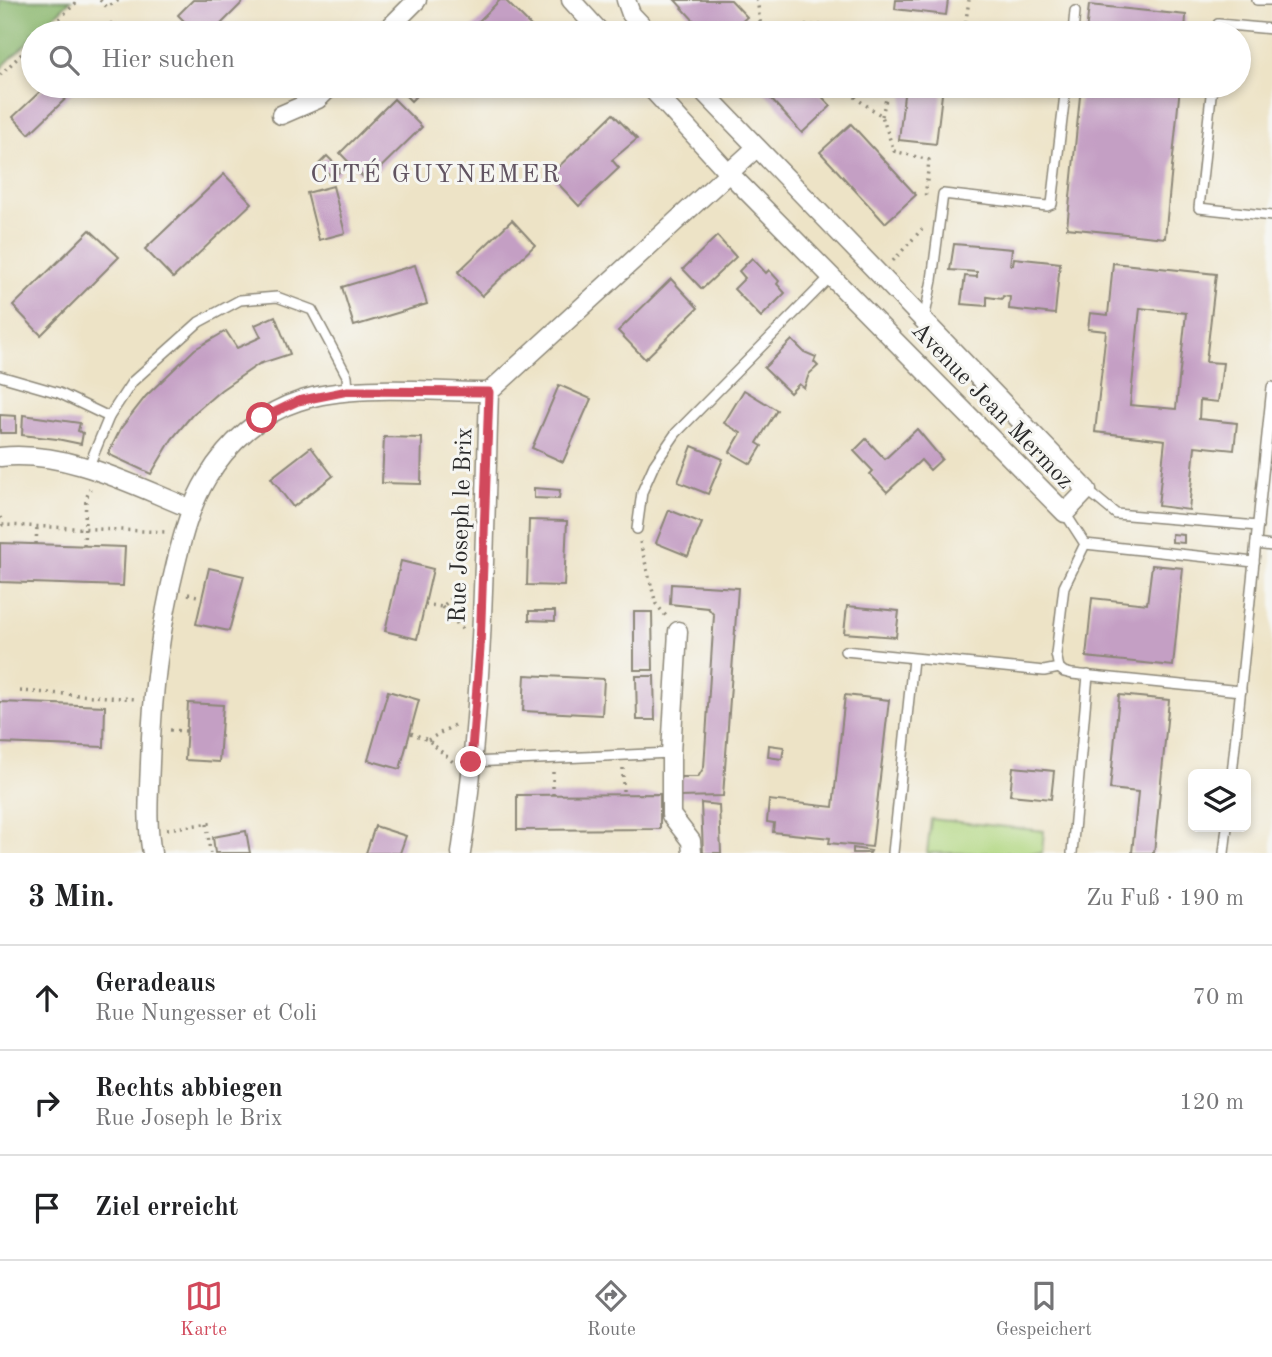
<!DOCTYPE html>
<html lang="de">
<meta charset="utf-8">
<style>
body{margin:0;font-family:"Old Standard TT",serif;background:#f2f2f2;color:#202124}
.controls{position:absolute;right:21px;bottom:21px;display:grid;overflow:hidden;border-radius:10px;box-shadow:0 4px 10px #0003}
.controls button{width:63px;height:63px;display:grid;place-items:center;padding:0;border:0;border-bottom:2px solid #e0e0e0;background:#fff;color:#202124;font:35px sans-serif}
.stop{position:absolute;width:21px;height:21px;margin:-16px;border:5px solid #d1495b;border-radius:50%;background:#fff}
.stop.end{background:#d1495b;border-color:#fff;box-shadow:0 2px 7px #0008}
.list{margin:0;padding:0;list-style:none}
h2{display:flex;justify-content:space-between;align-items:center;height:91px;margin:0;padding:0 28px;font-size:30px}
h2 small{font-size:23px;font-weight:400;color:#757577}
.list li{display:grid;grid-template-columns:46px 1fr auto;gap:21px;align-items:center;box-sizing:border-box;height:105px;padding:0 28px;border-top:2px solid #e0e0e0}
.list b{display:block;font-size:26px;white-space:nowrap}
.list p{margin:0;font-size:23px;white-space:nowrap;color:#757577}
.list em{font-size:23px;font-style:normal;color:#757577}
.icon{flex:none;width:38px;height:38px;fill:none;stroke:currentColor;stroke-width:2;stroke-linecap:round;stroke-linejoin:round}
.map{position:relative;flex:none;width:1272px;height:853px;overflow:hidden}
.search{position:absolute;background:#fff;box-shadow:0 4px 10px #0003;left:21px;right:21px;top:21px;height:77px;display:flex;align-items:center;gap:18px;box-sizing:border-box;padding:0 24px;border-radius:38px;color:#757577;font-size:26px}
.sheet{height:406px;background:#fff}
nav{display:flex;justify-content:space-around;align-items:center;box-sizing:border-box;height:98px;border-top:2px solid #e0e0e0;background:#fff;font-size:19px;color:#757577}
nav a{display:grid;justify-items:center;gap:4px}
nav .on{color:#d1495b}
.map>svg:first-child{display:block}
.green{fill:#b1d781;stroke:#6e8156;stroke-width:2}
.forest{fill:#8cb86f;stroke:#5c724d;stroke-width:2}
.building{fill:#c49fc4;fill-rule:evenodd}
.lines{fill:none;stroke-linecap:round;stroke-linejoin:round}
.lane-casing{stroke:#8c8778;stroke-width:12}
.street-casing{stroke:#8c8778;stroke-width:21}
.path{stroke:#8c8778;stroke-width:3.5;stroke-dasharray:2 5;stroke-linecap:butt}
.lane{stroke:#fff;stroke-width:9}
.street{stroke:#fff;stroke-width:18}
.route{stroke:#d1495b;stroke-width:9}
.labels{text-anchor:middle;stroke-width:6;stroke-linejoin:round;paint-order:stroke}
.street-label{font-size:24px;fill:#2b2b2b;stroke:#f6f6f2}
.neighbourhood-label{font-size:26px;letter-spacing:2px;fill:#615461;stroke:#f6f6f2}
</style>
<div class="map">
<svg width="1272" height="853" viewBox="0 0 1272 853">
<rect width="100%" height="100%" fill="#f6f6f2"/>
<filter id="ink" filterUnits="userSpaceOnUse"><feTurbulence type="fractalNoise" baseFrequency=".0143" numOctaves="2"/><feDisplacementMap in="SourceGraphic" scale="14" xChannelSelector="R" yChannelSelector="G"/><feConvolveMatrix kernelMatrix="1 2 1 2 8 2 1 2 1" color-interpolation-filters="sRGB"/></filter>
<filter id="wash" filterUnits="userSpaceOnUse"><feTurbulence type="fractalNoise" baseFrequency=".00686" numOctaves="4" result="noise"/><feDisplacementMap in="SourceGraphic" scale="28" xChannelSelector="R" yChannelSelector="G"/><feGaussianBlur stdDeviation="1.57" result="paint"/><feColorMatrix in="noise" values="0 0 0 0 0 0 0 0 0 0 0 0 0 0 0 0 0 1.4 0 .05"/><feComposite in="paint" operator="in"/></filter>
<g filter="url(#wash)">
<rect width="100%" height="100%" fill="#ede3c6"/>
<path class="green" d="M931,819L1044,831L1042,853H927Z"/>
<path class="forest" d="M0,0H71L37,33H33V37L0,69Z"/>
<g id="blocks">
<g class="building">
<path d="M193,0H245L212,33H196L178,15Z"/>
<path d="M500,0H505L531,26L523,33H467Z"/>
<path d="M675,0H731L747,17L729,33H705Z"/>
<path d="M896,0H948L946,15L895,9Z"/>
<path d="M1089,5L1186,15L1185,33H1086Z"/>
<path d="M111,23L121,33H100Z"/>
<path d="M46,86H79L29,134L13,117Z"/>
<path d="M403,86H413L419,93L411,101L399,89Z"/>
<path d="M759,86H812L831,106L802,133Z"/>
<path d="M905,86H943L936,144L899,140Z"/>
<path d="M1081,86H1180L1165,238L1067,228Z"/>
<path d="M394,99L422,127L367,181L340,153Z"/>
<path d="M613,114L637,139L612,160L619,168L579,206L550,175Z"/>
<path d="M851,124L916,195L885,223L820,152Z"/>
<path d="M327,156L341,170L333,178L319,164Z"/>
<path d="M224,174L252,203L173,278L145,249Z"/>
<path d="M333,186L345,233L319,240L307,193Z"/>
<path d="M512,220L535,245L482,296L458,272Z"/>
<path d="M90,230L119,257L41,335L13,306Z"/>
<path d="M717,236L736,257L702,289L683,269Z"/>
<path d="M954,244L1012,249L1010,265H1013L1014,258L1060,263L1055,314L1009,309L1010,297L1003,296L1002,299L987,297V306L961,304L965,276L977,277V272L950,270Z"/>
<path d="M752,258L766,273L769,270L779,281L777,284L785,293L761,317L734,289L745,278L739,271Z"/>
<path d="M1113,263L1216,274L1206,362L1223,363L1218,402L1200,400L1199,419L1237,423L1234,450L1195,446L1189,510L1158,506L1165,440L1095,432L1106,331L1088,329L1090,313L1108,315ZM1140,308L1186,313L1176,409L1130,405Z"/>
<path d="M415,265L427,304L354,326L342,287Z"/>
<path d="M671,279L698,308L645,359L618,331Z"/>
<path d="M275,316L290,354L259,364L221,390L192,415L172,439L151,474L108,454L121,428L146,396L195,349L226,331L237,348L261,337L255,325Z"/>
<path d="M792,340L804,352L816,357L814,362L818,366L809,374L804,388L799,384L790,393L764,368Z"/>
<path d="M559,385L591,399L563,462L532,448Z"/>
<path d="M744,390L777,410L757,443L762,446L751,464L730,452L741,433L724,423Z"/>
<path d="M0,415L16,416V433H0Z"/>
<path d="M23,415L80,423L78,431L83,433L81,444L57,439L22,435Z"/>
<path d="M917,429L942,459L930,470L921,460L887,492L870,474L873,471L854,451L866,439L885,459Z"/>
<path d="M384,437L422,438L421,484L382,483Z"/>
<path d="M692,446L723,459L708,494L678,482Z"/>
<path d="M311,447L333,476L293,507L271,478Z"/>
<path d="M534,488L560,490L559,499L534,498Z"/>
<path d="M669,510L702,523L688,556L656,543Z"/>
<path d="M529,520L567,521L564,586L527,585Z"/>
<path d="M1172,534L1184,535V543L1172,542Z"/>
<path d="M0,543L125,547L123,586L0,582Z"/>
<path d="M401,561L433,569L417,639L385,631Z"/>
<path d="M1152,565L1183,568L1173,666L1086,657L1092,598L1147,604Z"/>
<path d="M209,568L244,576L229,631L196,624Z"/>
<path d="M671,584L738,588L723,796L677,797V777H698L704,767L714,615L708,608L670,604Z"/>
<path d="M847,606L899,611L896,637L844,633Z"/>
<path d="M529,611H555V621L529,620Z"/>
<path d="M634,612H652L653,670H634Z"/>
<path d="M525,675L604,679L602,715L523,711Z"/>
<path d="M636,676H654L655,720H637Z"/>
<path d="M388,691L419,700L400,769L368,760Z"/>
<path d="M845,695L889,700L872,847L829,843L830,838L773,832L774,823L767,822L769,800L833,807Z"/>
<path d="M1119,695L1169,700L1154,853H1132L1138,792L1110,789Z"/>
<path d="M0,702L105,706L104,747L0,743Z"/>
<path d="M188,703L223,705L219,762L185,760Z"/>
<path d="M769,745L784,747L782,759L768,757Z"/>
<path d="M1013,767L1054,771L1051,799L1010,795Z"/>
<path d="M660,794V829L517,830V795Z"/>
<path d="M701,803L719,805L721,853H703Z"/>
<path d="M375,826L406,836L400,853H366Z"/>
<path d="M246,831L250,853H215L213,837Z"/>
<path d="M853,848L871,851L870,853H853Z"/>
</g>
</g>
</g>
<g filter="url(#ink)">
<use href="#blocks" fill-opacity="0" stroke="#8c8778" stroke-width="2"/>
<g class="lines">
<defs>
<g id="lane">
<path d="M1257,0H1272"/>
<path d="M1073,33L1075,11"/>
<path d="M1217,33L1218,24L1272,29"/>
<path d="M1212,86L1199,208L1272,216"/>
<path d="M924,320L932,280L943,194L1047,206L1052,204L1066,86"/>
<path d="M0,376L59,393L109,417"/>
<path d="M88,468L109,417L132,382L199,322L240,300L277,297L312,310L347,376L348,391"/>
<path d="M1087,490L1116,514L1258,526"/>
<path d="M637,529L642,492L654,465L676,433L831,276"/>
<path d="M1085,544L1254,562"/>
<path d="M1256,544L1272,546"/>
<path d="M845,651L1044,671L1059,668L1064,672L1072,674L1241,691"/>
<path d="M1059,668L1056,654L1064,587L1085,544L1065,513"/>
<path d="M471,762L671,753"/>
<path d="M1232,774L1272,387"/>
<path d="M893,853L913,659"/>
<path d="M1072,853L1088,675"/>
<path d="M1224,853L1227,827"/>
</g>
<g id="street">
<path d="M571,0L601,33"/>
<path d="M626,0L631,14L649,33"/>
<path d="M384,33L417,0"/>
<path d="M649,86L728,172L1065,513L1087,490L698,86"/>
<path d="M281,115L318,99L331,86"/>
<path d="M0,457C68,450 130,484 192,509"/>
<path d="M678,631L671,753V815L691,841L692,853"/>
<path d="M152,853C146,823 149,793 150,763C152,693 159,631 176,563C183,534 191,504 207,478C227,444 261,413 299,401C351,383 433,392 489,392"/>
<path d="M461,853C484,701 484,546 489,392L756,148"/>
</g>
</defs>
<use href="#lane" class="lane-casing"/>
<use href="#street" class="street-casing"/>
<g class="path">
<path d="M100,0L107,7L119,0"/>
<path d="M756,0C760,6 757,16 762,26"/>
<path d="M791,26L835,25L869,33"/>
<path d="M44,33L79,0"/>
<path d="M754,33C765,22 776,25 791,26L797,33"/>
<path d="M910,33L916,31L941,33"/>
<path d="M958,33L965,27L969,0"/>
<path d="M0,75L33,43"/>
<path d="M846,86L857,99L882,116L894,151L929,160L925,200"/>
<path d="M882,116L889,86"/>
<path d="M893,261L922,229"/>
<path d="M0,517L3,525L167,532"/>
<path d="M640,542L656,604L666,616"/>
<path d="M36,544L37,527"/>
<path d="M84,545L86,499L90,489"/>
<path d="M188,594L202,597"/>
<path d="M425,604L442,607L464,587"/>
<path d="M442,607L462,629"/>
<path d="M20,691L137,699"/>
<path d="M170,730L186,731"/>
<path d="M411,733L428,740L453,762"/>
<path d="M428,740L456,724"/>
<path d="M623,768V794"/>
<path d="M553,795V772"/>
<path d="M207,824L210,853"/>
<path d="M167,829L211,823"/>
</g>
<use href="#lane" class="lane"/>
<use href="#street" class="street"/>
</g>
</g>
<g class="lines" filter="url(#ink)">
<path class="route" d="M262,418L298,401L348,391L489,392L480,649L471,762"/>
</g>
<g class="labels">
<g class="street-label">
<text transform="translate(993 405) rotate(46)" y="8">Avenue Jean Mermoz</text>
<text transform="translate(460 525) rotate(-88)" y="8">Rue Joseph le Brix</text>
</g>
<g class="neighbourhood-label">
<text x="436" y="182">CITÉ GUYNEMER</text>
</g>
</g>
</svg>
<div class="controls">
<button><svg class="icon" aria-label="layers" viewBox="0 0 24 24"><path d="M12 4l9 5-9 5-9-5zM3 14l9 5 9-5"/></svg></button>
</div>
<div class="stop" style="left:262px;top:418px"></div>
<div class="stop end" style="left:471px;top:762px"></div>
<div class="search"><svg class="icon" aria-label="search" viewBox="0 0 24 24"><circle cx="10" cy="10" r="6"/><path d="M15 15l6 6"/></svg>Hier suchen</div>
</div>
<section class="sheet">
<h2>3 Min.<small>Zu Fuß · 190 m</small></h2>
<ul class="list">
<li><svg class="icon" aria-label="ahead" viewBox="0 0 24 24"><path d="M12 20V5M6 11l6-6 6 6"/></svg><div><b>Geradeaus</b><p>Rue Nungesser et Coli</p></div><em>70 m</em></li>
<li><svg class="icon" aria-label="right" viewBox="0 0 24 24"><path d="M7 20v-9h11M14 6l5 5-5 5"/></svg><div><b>Rechts abbiegen</b><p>Rue Joseph le Brix</p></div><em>120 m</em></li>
<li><svg class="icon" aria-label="arrive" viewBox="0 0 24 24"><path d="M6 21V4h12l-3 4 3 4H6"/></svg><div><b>Ziel erreicht</b></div></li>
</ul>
</section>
<nav>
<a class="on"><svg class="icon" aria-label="map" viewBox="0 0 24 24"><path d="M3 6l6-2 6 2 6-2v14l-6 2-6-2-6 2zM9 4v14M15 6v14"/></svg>Karte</a>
<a><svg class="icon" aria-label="directions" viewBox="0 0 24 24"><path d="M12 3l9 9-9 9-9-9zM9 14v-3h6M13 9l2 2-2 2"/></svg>Route</a>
<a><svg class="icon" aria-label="saved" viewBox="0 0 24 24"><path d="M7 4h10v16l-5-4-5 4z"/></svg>Gespeichert</a>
</nav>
